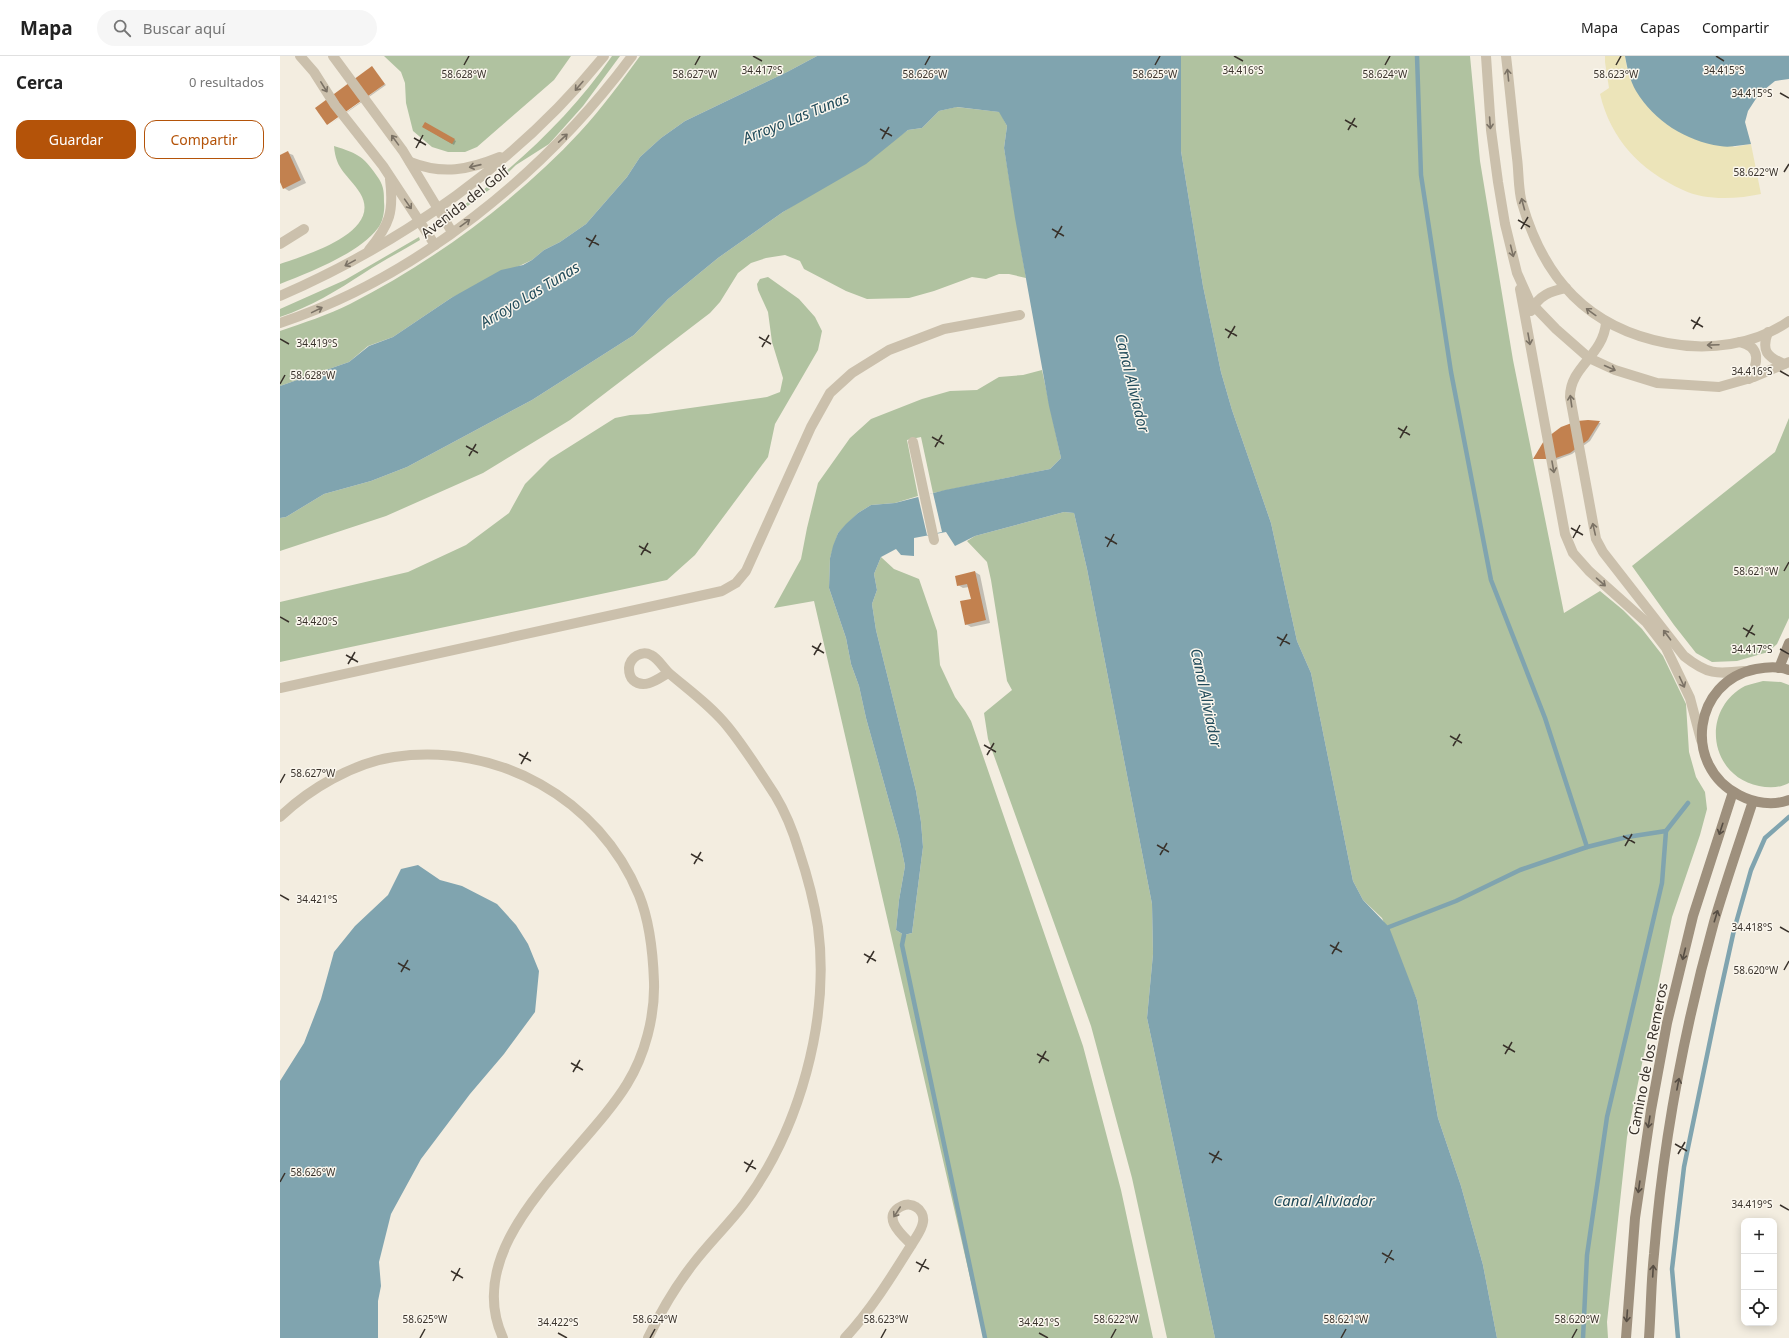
<!DOCTYPE html>
<html lang="es">
<meta charset="utf-8">
<style>
body{margin:0;font-family:"Noto Sans",sans-serif;background:#f6f6f6;color:#222}
.controls{position:absolute;right:12px;bottom:12px;display:grid;overflow:hidden;border-radius:8px;box-shadow:0 2px 10px #0003}
.controls button{width:36px;height:36px;display:grid;place-items:center;padding:0;border:0;border-bottom:1px solid #e0e0e0;background:#fff;color:#222;font:20px sans-serif}
.list{margin:0;padding:0;list-style:none}
h2{display:flex;justify-content:space-between;align-items:center;height:52px;margin:0;padding:0 16px;font-size:17px}
h2 small{font-size:13px;font-weight:400;color:#767676}
.actions{display:flex;gap:8px;padding:12px 16px}
.actions a{flex:1;padding:9px 0;border:1px solid #b45309;border-radius:12px;text-align:center;font-size:14px;color:#b45309}
.actions .main{background:#b45309;color:#fff}
.icon{flex:none;width:22px;height:22px;fill:none;stroke:currentColor;stroke-width:2;stroke-linecap:round;stroke-linejoin:round}
.map{position:relative;flex:none;width:1509px;height:1282px;overflow:hidden}
header{display:flex;align-items:center;gap:24px;box-sizing:border-box;height:56px;padding:0 20px;background:#fff;border-bottom:1px solid #e0e0e0}
header strong{font-size:19px}
nav{display:flex;gap:22px;margin-inline-start:auto;font-size:14px}
.search{width:280px;height:36px;background:#f6f6f6;display:flex;align-items:center;gap:10px;box-sizing:border-box;padding:0 14px;border-radius:22px;color:#767676;font-size:15px}
main{display:flex}
aside{flex:1;background:#fff}
.map>svg:first-child{display:block}
.green{fill:#b0c2a0}
.sand{fill:#ece4b9}
.water{fill:#80a4af}
.pier{fill:#f3ede0}
.shadow{fill:#0003}
.lines{fill:none;stroke-linecap:round;stroke-linejoin:round}
.stream{stroke:#80a4af;stroke-width:4.5}
.building{fill:#c2814f}
.minor{stroke:#cbc0ac;stroke-width:10}
.tertiary{stroke:#cbc0ac;stroke-width:10}
.secondary{stroke:#9e907d;stroke-width:10}
.oneway{stroke:#7b7265}
.oneway2{stroke:#574e44}
.ticks{fill:none;stroke:#39322b;stroke-width:1.5}
.labels{text-anchor:middle;stroke-width:3;stroke-linejoin:round;paint-order:stroke}
.street-label{font-size:14px;fill:#39322b;stroke:#faf6ed}
.water-label{font-size:15px;font-style:italic;fill:#214b5a;stroke:#faf6ed}
.ticks-label{font-size:10px;text-anchor:middle;fill:#39322b;stroke:#faf6ed;stroke-width:3;stroke-linejoin:round;paint-order:stroke}
</style>
<header>
<strong>Mapa</strong>
<div class="search"><svg class="icon" aria-label="search" viewBox="0 0 24 24"><circle cx="10" cy="10" r="6"/><path d="M15 15l6 6"/></svg>Buscar aquí</div>
<nav><a>Mapa</a><a>Capas</a><a>Compartir</a></nav>
</header>
<main>
<aside>
<h2>Cerca<small>0 resultados</small></h2>
<ul class="list">
</ul>
<div class="actions"><a class="main">Guardar</a><a>Compartir</a></div>
</aside>
<div class="map">
<svg width="1509" height="1282" viewBox="0 0 1509 1282">
<rect width="100%" height="100%" fill="#f3ede0"/>
<g class="green">
<path d="M104,0H291L274,24L197,91L185,96H168L152,91L133,75L126,47L125,27L121,16Z"/>
<path d="M332,0H340L303,50L269,88L236,109L213,131L181,155L179,153C236,110 291,60 332,0Z"/>
<path d="M360,0H537L507,16L405,65L381,82L360,101L347,121L306,168L280,186L264,194L252,204L171,242L113,281L88,290L69,306L0,330V275C23,267 48,259 70,248C154,205 236,145 300,76C322,52 341,26 360,0Z"/>
<path d="M901,0H1190L1200,105L1233,304L1284,557L1320,535L1343,554L1362,573L1383,600L1406,648L1409,696L1416,721L1425,736L1427,753L1420,779L1392,861L1347,1081L1327,1266L1328,1282H1217L1203,1209L1181,1130L1158,1062L1137,944L1102,862L1083,844L1073,825L1031,617L1017,585L991,467L952,354L941,316L923,230L901,95Z"/>
<path d="M676,51L720,56L727,70L724,92L746,222L729,218H719L706,223L692,221L654,235L629,242L587,243L566,235L524,213L520,205L505,199L486,202L471,207L458,217L440,246L430,257L290,364L203,417L106,460L0,495V462L6,461L44,438L91,425L127,411L252,344L354,279L388,243L438,202L503,156L607,89L628,74L642,72L659,55Z"/>
<path d="M54,90C80,98 84,101 99,123C104,131 104,137 104,146C105,154 103,166 98,172C78,198 30,216 0,228V208C26,199 104,176 80,137C68,118 56,115 54,90Z"/>
<path d="M139,181L140,184C122,195 102,205 84,217C58,234 30,251 0,261V253L65,224Z"/>
<path d="M488,221L519,243L535,261L542,275L538,294L495,368L488,401L415,499L387,524L0,606V546L128,516L186,489L229,457L245,428L270,403L335,362L350,359L368,358L487,341L500,336L503,322L492,286L488,256L478,234L477,228L480,223Z"/>
<path d="M762,314L781,402L770,413L653,437L641,381L627,384L638,440L615,447L591,449L578,457L558,477L550,502L549,532L566,582L571,608L579,630L586,662L619,781L625,810L619,844L616,874L624,879L632,877L643,791L641,766L636,735L596,574L592,548L597,534L594,518L601,501L614,513L639,523L657,575L660,609L675,641L685,655L691,665L803,990L841,1134L873,1282H704L534,545L494,552L521,503L527,472L538,427L570,382L591,363L642,343L670,335L697,334L719,321L743,319Z"/>
<path d="M1509,362V562L1497,588L1488,596L1457,605L1432,606L1416,597L1394,569L1352,510L1495,396Z"/>
<path d="M784,456L794,457L807,513L872,848L873,898L867,962L935,1282H887L852,1122L811,970L708,683L704,657L732,634L727,625L711,524L707,506L687,485L695,480Z"/>
<path d="M1483,625L1501,626L1509,629V727C1500,732 1489,732 1479,730C1429,720 1420,654 1465,630C1470,628 1477,627 1483,625Z"/>
</g>
<path class="sand" d="M1325,0H1345L1347,12L1454,91L1471,88L1481,138C1458,143 1425,145 1403,134C1360,114 1331,84 1320,38L1329,32L1325,6Z"/>
<g class="water">
<path d="M537,0H901V95L923,230L941,316L952,354L991,467L1017,585L1031,617L1073,825L1083,844L1109,871L1137,944L1158,1062L1181,1130L1203,1209L1217,1282H935L867,962L873,898L872,848L807,513L794,457L784,456L695,480L675,490L666,476L634,482V500L621,499L616,493L601,501L594,518L597,534L592,548L596,574L636,735L641,766L643,791L632,877L624,879L616,874L619,844L625,810L619,781L586,662L579,630L571,608L566,582L549,532L550,502L553,490L558,477L566,468L578,457L591,449L615,447L665,434L770,413L781,402L769,350L735,162L724,92L727,70L719,56L677,51L659,55L642,72L628,74L586,108L503,156L438,202L388,243L354,279L252,344L127,411L91,425L44,438L6,461L0,462V330L69,306L89,290L113,281L171,242L221,214L243,209L252,204L264,194L280,186L306,168L347,121L360,101L381,82L405,65L507,16Z"/>
<path d="M1345,0H1509V23L1495,25L1479,38L1468,55L1465,66L1471,88C1461,89 1450,92 1440,90C1406,85 1374,65 1356,35C1350,25 1347,11 1345,0Z"/>
<path d="M138,809L160,824L182,830L217,848L236,869L248,888L259,915L255,956L224,998L190,1038L141,1103L111,1158L99,1206L101,1230L98,1245V1282H0V1025L24,987L41,943L54,896L75,870L108,839L121,813Z"/>
</g>
<path class="pier" d="M653,437L662,476L647,479L638,440Z"/>
<g class="shadow">
<path d="M105,28L106,29L49,69Z"/>
<path d="M145,67L176,85L174,89L143,71Z"/>
<path d="M8,97L13,99L26,127L9,135L4,132L0,126V100Z"/>
<path d="M1298,366L1321,367L1310,385L1292,398L1276,404L1254,402Z"/>
<path d="M695,516L700,519L710,567L691,571L686,568L692,544L689,531L683,532L678,529Z"/>
</g>
<g class="lines">
<g class="stream">
<path d="M1137,0L1141,119L1171,316L1211,524L1265,662L1307,791"/>
<path d="M1109,871L1176,845L1240,814L1307,791L1347,781L1386,775"/>
<path d="M624,879L622,889L705,1282"/>
<path d="M1303,1282L1307,1199L1327,1061L1382,827L1386,775L1408,747"/>
<path d="M1398,1282L1392,1213L1404,1111L1437,951L1454,874L1471,814L1485,782L1509,761"/>
</g>
</g>
<g class="building">
<path d="M92,10L105,28L47,69L35,52Z"/>
<path d="M145,66L175,83L172,88L142,71Z"/>
<path d="M8,95L21,124L3,133L0,126V99Z"/>
<path d="M1308,364L1320,365L1308,384L1290,397L1273,403H1253L1265,383L1281,371L1297,365Z"/>
<path d="M695,515L706,564L685,569L680,545L691,543L687,528L677,530L675,520Z"/>
</g>
<g class="lines">
<g class="minor">
<path d="M20,0L34,16L55,49L103,110L155,189"/>
<path d="M53,0L123,95L172,176"/>
<path d="M1206,0L1211,74L1218,126L1225,168L1237,217L1250,246L1276,273L1309,302L1335,314L1377,327L1439,331L1474,321L1509,306"/>
<path d="M1226,0C1230,34 1233,68 1237,102C1239,117 1238,133 1242,147C1264,223 1308,272 1387,287C1428,295 1475,289 1509,265"/>
<path d="M0,188L24,173"/>
<path d="M1240,233L1285,478L1293,497L1309,515L1366,566L1386,592L1410,642L1421,684"/>
<path d="M1251,255C1259,239 1271,235 1286,232"/>
<path d="M1326,267C1323,300 1290,310 1290,341L1316,483L1323,496L1404,600C1428,619 1436,618 1465,615"/>
<path d="M1488,276C1481,295 1487,301 1504,308"/>
<path d="M1460,286C1482,291 1478,308 1469,323"/>
<path d="M633,386L654,484"/>
<path d="M0,632L442,535L456,527L466,515L531,371L550,337L572,317L609,294L664,273L740,259"/>
<path d="M0,761C29,733 73,707 114,701C217,686 319,742 359,839C370,866 373,896 374,926C375,960 365,999 347,1028C303,1100 179,1186 223,1282"/>
<path d="M368,1282C381,1255 395,1231 413,1208C429,1187 448,1169 464,1148C520,1073 550,963 538,871C534,845 527,819 519,795C513,775 506,757 495,739C480,716 465,692 448,671C431,650 410,635 390,618C383,612 379,603 371,599C362,594 350,601 349,612C349,616 350,621 353,624C364,634 378,623 388,617"/>
<path d="M565,1282C591,1254 612,1220 632,1188C636,1181 642,1174 643,1166C644,1160 641,1154 636,1151C632,1148 626,1148 622,1150C600,1160 622,1179 631,1188"/>
</g>
<g class="tertiary">
<path d="M130,106C163,119 188,114 220,101"/>
<path d="M89,194C110,168 114,156 110,123"/>
<path d="M0,240C124,186 238,106 324,0"/>
<path d="M0,267C138,221 266,116 352,0"/>
</g>
<g class="secondary">
<path d="M1499,612L1509,587"/>
<path d="M1509,614C1499,610 1487,611 1476,613C1413,625 1402,710 1459,739C1474,747 1493,750 1509,744"/>
<path d="M1346,1282L1355,1162L1371,1054L1387,967L1413,860L1453,736"/>
<path d="M1369,1282C1371,1254 1371,1226 1374,1198C1383,1086 1404,974 1434,866C1446,825 1460,785 1473,745"/>
</g>
</g>
<defs><path id="oneway-shaft" d="M-6 0H5M1.5-3L5.5 0L1.5 3" fill="none" stroke-width="1.6" stroke-linecap="round" stroke-linejoin="round"/></defs>
<g class="oneway">
<use href="#oneway-shaft" transform="translate(1228 19) rotate(-96)"/>
<use href="#oneway-shaft" transform="translate(299 30) rotate(131)"/>
<use href="#oneway-shaft" transform="translate(44 31) rotate(58)"/>
<use href="#oneway-shaft" transform="translate(1210 67) rotate(86)"/>
<use href="#oneway-shaft" transform="translate(283 82) rotate(-43)"/>
<use href="#oneway-shaft" transform="translate(115 84) rotate(-126)"/>
<use href="#oneway-shaft" transform="translate(195 110) rotate(167)"/>
<use href="#oneway-shaft" transform="translate(128 148) rotate(55)"/>
<use href="#oneway-shaft" transform="translate(1243 148) rotate(-105)"/>
<use href="#oneway-shaft" transform="translate(185 167) rotate(-36)"/>
<use href="#oneway-shaft" transform="translate(1232 195) rotate(76)"/>
<use href="#oneway-shaft" transform="translate(70 207) rotate(151)"/>
<use href="#oneway-shaft" transform="translate(37 254) rotate(-26)"/>
<use href="#oneway-shaft" transform="translate(1311 256) rotate(-144)"/>
<use href="#oneway-shaft" transform="translate(1249 283) rotate(80)"/>
<use href="#oneway-shaft" transform="translate(1433 289) rotate(178)"/>
<use href="#oneway-shaft" transform="translate(1330 312) rotate(24)"/>
<use href="#oneway-shaft" transform="translate(1291 345) rotate(-98)"/>
<use href="#oneway-shaft" transform="translate(1273 411) rotate(80)"/>
<use href="#oneway-shaft" transform="translate(1314 473) rotate(-103)"/>
<use href="#oneway-shaft" transform="translate(1321 526) rotate(41)"/>
<use href="#oneway-shaft" transform="translate(1387 579) rotate(-127)"/>
<use href="#oneway-shaft" transform="translate(1402 626) rotate(65)"/>
<use href="#oneway-shaft" transform="translate(617 1156) rotate(123)"/>
</g>
<g class="oneway2">
<use href="#oneway-shaft" transform="translate(1441 773) rotate(108)"/>
<use href="#oneway-shaft" transform="translate(1436 860) rotate(-73)"/>
<use href="#oneway-shaft" transform="translate(1404 898) rotate(104)"/>
<use href="#oneway-shaft" transform="translate(1398 1028) rotate(-79)"/>
<use href="#oneway-shaft" transform="translate(1369 1066) rotate(99)"/>
<use href="#oneway-shaft" transform="translate(1359 1131) rotate(98)"/>
<use href="#oneway-shaft" transform="translate(1373 1215) rotate(-87)"/>
<use href="#oneway-shaft" transform="translate(1347 1260) rotate(94)"/>
</g>
<path class="ticks" d="M473,0L482,5M954,0L963,5M1436,0L1444,5M184,9L189,0M415,9L420,0M645,9L650,0M875,9L880,0M1105,9L1110,0M1336,9L1341,0M1500,37L1509,42M1065,64L1077,71M600,73L612,80M1068,74L1075,62M134,82L146,89M602,83L609,71M136,92L143,79M1504,116L1509,108M1238,164L1250,171M772,173L784,180M1241,173L1248,161M306,182L319,189M775,182L782,170M309,191L316,179M1411,264L1423,271M945,273L957,280M1413,273L1420,261M479,281L491,288M948,282L955,270M0,283L9,288M482,291L489,279M1500,315L1509,320M0,328L5,319M1118,372L1130,379M652,381L664,388M1120,382L1127,370M186,390L198,397M655,391L662,379M189,400L196,388M1291,472L1303,479M825,481L837,488M1293,482L1300,469M359,490L371,497M827,491L834,478M361,499L368,487M1504,515L1509,506M0,561L9,566M1463,572L1475,579M997,581L1010,588M1466,581L1473,569M532,590L544,597M1000,590L1007,578M1500,593L1509,598M66,599L78,606M534,599L541,587M68,608L75,596M1170,680L1182,687M704,689L716,696M1173,690L1180,678M239,698L251,705M707,699L714,687M241,708L248,696M0,727L5,718M1343,780L1355,787M877,789L889,796M1345,790L1352,778M411,798L423,805M880,799L887,787M414,808L421,796M0,839L9,844M1500,871L1509,876M1050,889L1062,896M584,898L596,905M1052,898L1059,886M118,907L130,914M587,907L594,895M1504,914L1509,905M121,916L128,904M1223,989L1235,996M757,998L769,1005M1225,998L1232,986M291,1007L303,1014M759,1007L766,995M293,1016L300,1004M1395,1088L1407,1095M929,1097L942,1104M1398,1098L1405,1086M464,1106L476,1113M932,1107L939,1095M466,1116L473,1104M0,1126L5,1117M1500,1149L1509,1154M1102,1197L1114,1204M636,1206L649,1213M1105,1207L1112,1194M171,1215L183,1222M639,1216L646,1203M173,1225L180,1212M278,1277L287,1282M759,1277L768,1282M140,1282L145,1273M370,1282L375,1273M601,1282L606,1273M831,1282L836,1273M1061,1282L1066,1273M1292,1282L1297,1273"/>
<g class="labels">
<g class="street-label">
<text transform="translate(185 146) rotate(-38)" y="5">Avenida del Golf</text>
<text transform="translate(1368 1003) rotate(-79)" y="5">Camino de los Remeros</text>
</g>
<g class="water-label">
<text transform="translate(516 62) rotate(-22)" y="5">Arroyo Las Tunas</text>
<text transform="translate(250 239) rotate(-31)" y="5">Arroyo Las Tunas</text>
<text transform="translate(852 327) rotate(76)" y="5">Canal Aliviador</text>
<text transform="translate(926 642) rotate(78)" y="5">Canal Aliviador</text>
<text x="1044" y="1150">Canal Aliviador</text>
</g>
</g>
<g class="ticks-label">
<text x="1444" y="18">34.415°S</text>
<text x="482" y="18">34.417°S</text>
<text x="963" y="18">34.416°S</text>
<text x="645" y="22">58.626°W</text>
<text x="184" y="22">58.628°W</text>
<text x="415" y="22">58.627°W</text>
<text x="875" y="22">58.625°W</text>
<text x="1105" y="22">58.624°W</text>
<text x="1336" y="22">58.623°W</text>
<text x="1472" y="41">34.415°S</text>
<text x="1476" y="120">58.622°W</text>
<text x="37" y="291">34.419°S</text>
<text x="1472" y="319">34.416°S</text>
<text x="33" y="323">58.628°W</text>
<text x="1476" y="519">58.621°W</text>
<text x="37" y="569">34.420°S</text>
<text x="1472" y="597">34.417°S</text>
<text x="33" y="721">58.627°W</text>
<text x="37" y="847">34.421°S</text>
<text x="1472" y="875">34.418°S</text>
<text x="1476" y="918">58.620°W</text>
<text x="33" y="1120">58.626°W</text>
<text x="1472" y="1152">34.419°S</text>
<text x="145" y="1267">58.625°W</text>
<text x="375" y="1267">58.624°W</text>
<text x="606" y="1267">58.623°W</text>
<text x="836" y="1267">58.622°W</text>
<text x="1066" y="1267">58.621°W</text>
<text x="1297" y="1267">58.620°W</text>
<text x="278" y="1270">34.422°S</text>
<text x="759" y="1270">34.421°S</text>
</g>
</svg>
<div class="controls">
<button>+</button>
<button>−</button>
<button><svg class="icon" aria-label="locate" viewBox="0 0 24 24"><circle cx="12" cy="12" r="6"/><path d="M12 2v4M12 18v4M2 12h4M18 12h4"/></svg></button>
</div>
</div>
</main>
